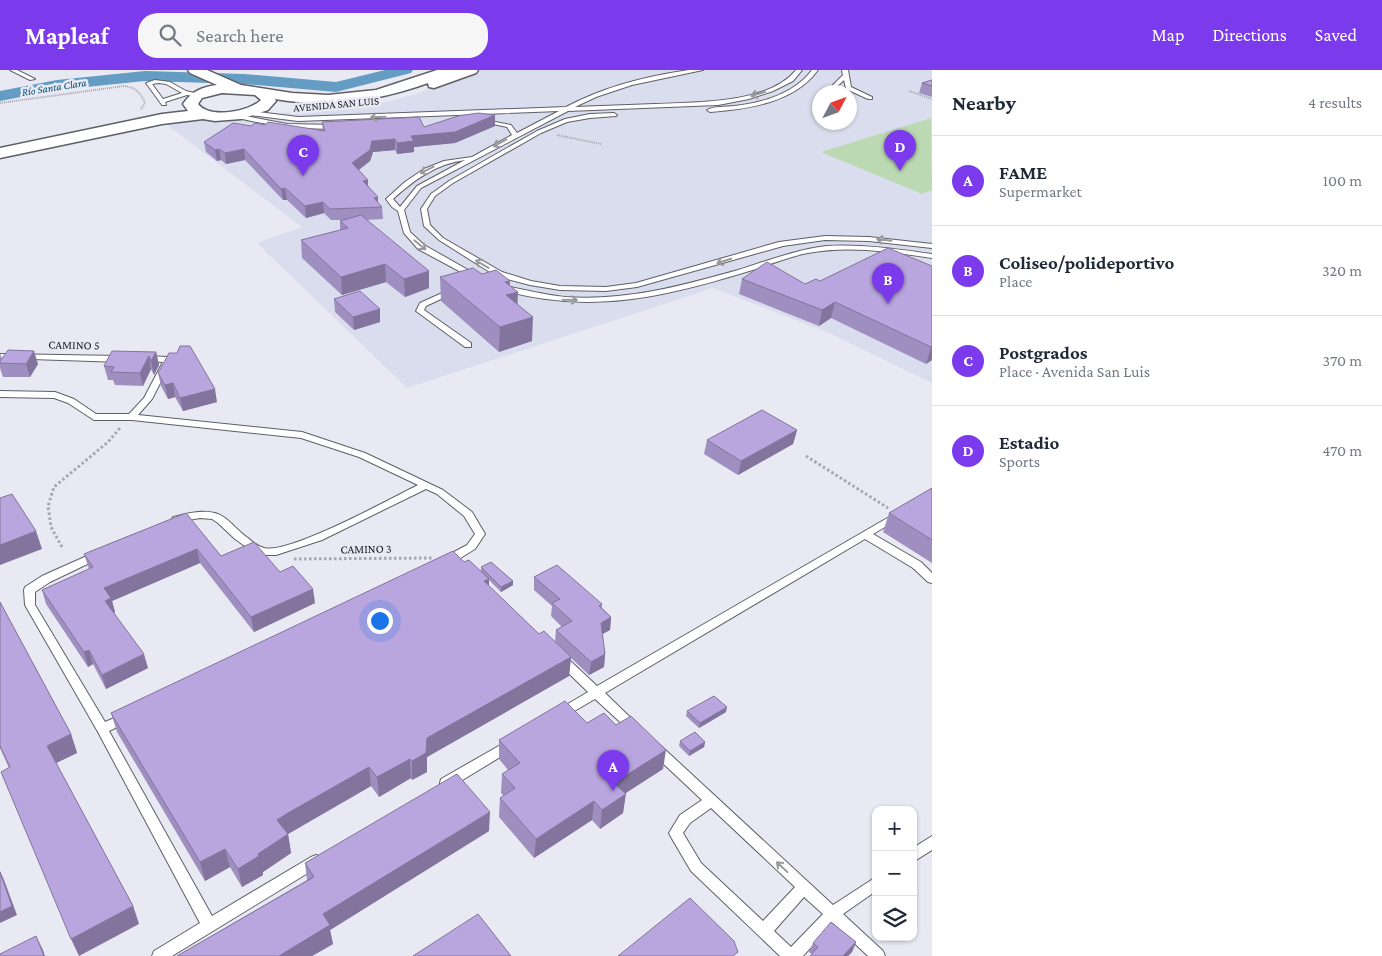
<!DOCTYPE html>
<meta charset="utf-8">
<style>
body{margin:0;font-family:"Crimson Pro",serif;background:#f6f6f7;color:#1f2937}
.controls{position:absolute;right:15px;bottom:15px;display:grid;overflow:hidden;border-radius:10px;box-shadow:0 1px 4px #0004}
.controls button{width:45px;height:45px;display:grid;place-items:center;padding:0;border:0;border-bottom:1px solid #e0e1e3;background:#fff;color:#1f2937;font:25px sans-serif}
.compass{position:absolute;left:812px;top:15px;width:45px;height:45px;border-radius:50%;background:#fff;box-shadow:0 1px 4px #0004;rotate:49deg}
.you{position:absolute;left:379px;top:550px;width:18px;height:18px;margin:-12px;border:4px solid #fff;border-radius:50%;background:#1a73e8;box-shadow:0 0 0 8px #1a73e833}
.badge{display:grid;place-items:center;width:32px;height:32px;border-radius:50%;background:#7c3aed;color:#fff;font-size:16px;font-weight:700}
.pin{position:absolute;translate:-50% -41px;filter:drop-shadow(0 1px 2px #0008)}
.pin::after{content:'';position:absolute;top:26px;width:18px;height:15px;background:inherit;clip-path:polygon(0 0,100% 0,50% 100%)}
.list{margin:0;padding:0;list-style:none}
h2{display:flex;justify-content:space-between;align-items:center;height:65px;margin:0;padding:0 20px;font-size:21px}
h2 small{font-size:16px;font-weight:400;color:#747a83}
.list li{display:grid;grid-template-columns:32px 1fr auto;gap:15px;align-items:center;box-sizing:border-box;height:90px;padding:0 20px;border-top:1px solid #e0e1e3}
.list b{display:block;font-size:19px;white-space:nowrap}
.list p{margin:0;font-size:16px;white-space:nowrap;color:#747a83}
.list em{font-size:16px;font-style:normal;color:#747a83}
.icon{flex:none;width:28px;height:28px;fill:none;stroke:currentColor;stroke-width:2;stroke-linecap:round;stroke-linejoin:round}
.map{position:relative;flex:none;width:932px;height:886px;overflow:hidden}
header{display:flex;align-items:center;gap:30px;box-sizing:border-box;height:70px;padding:0 25px;background:#7c3aed;color:#fff}
header strong{font-size:24px}
nav{display:flex;gap:28px;margin-inline-start:auto;font-size:18px}
.search{width:350px;height:45px;background:#f6f6f7;display:flex;align-items:center;gap:12px;box-sizing:border-box;padding:0 18px;border-radius:20px;color:#747a83;font-size:19px}
main{display:flex}
aside{flex:1;background:#fff}
.map>svg:first-child{display:block}
.built{fill:#dadded;fill-rule:evenodd}
.green{fill:#bbdab4}
.lines{fill:none;stroke-linecap:round;stroke-linejoin:round}
.river{fill:#649cc3;fill-rule:evenodd}
.service-casing{stroke:#5e5f67;stroke-width:2}
.tertiary-casing{stroke:#5e5f67;stroke-width:3}
.path-far1{stroke:#a6a7ae;stroke-width:2;stroke-dasharray:1 1;stroke-linecap:butt}
.path{stroke:#a6a7ae;stroke-width:3;stroke-dasharray:2.5 2.5;stroke-linecap:butt}
.service{fill:#fff;fill-rule:evenodd}
.tertiary{fill:#fff;fill-rule:evenodd}
.wall{fill:#9f8fc0}
.shaded-wall{fill:#82749c}
.building{fill:#b9a6df;stroke:#82749c}
.oneway{stroke:#99999b}
.labels{text-anchor:middle;stroke-width:5;stroke-linejoin:round;paint-order:stroke}
.far-water-label{font-size:11px;font-style:italic;fill:#064e74;stroke:#e8e9f2}
.far-street-label{font-size:11px;fill:#1c1d20;stroke:#e8e9f2}
.street-label{font-size:12px;fill:#1c1d20;stroke:#e8e9f2}
</style>
<header>
<strong>Mapleaf</strong>
<div class="search"><svg class="icon" aria-label="search" viewBox="0 0 24 24"><circle cx="10" cy="10" r="6"/><path d="M15 15l6 6"/></svg>Search here</div>
<nav><a>Map</a><a>Directions</a><a>Saved</a></nav>
</header>
<main>
<div class="map">
<svg width="932" height="886" viewBox="0 0 932 886">
<rect width="100%" height="100%" fill="#e8e9f2"/>
<path class="built" d="M480,0H932V313L829,263L713,218L407,318L257,173L302,157L166,54L357,36L387,32L413,25ZM819,22H849V52H819Z"/>
<path class="green" d="M931,48L932,120L922,124L821,82Z"/>
<g class="lines">
<path class="river" d="M385,0H413L411,3L336,22L244,14L145,11L57,20L0,31V21L57,10L145,1L244,4L336,12Z"/>
<defs>
<g id="service">
<path d="M10,0H17L35,9L30,10Z"/>
<path d="M689,0H703L632,15L596,27L575,37C601,36 628,35 655,34C696,32 769,34 796,0H802L793,11L773,21L749,29L718,35L568,41L421,118L404,140L410,162L424,175L477,205L478,207L474,209L418,179L404,163L398,141L392,137L386,129L405,112L424,99L444,91L472,87L512,65L507,57L479,51V49L511,55L517,63L559,41L298,51L249,45L246,43L249,41L298,47L566,37C603,17 647,6 689,0ZM465,90L417,116L400,137L393,129C414,110 436,94 465,90Z"/>
<path d="M812,0H818C794,33 748,39 710,42L707,40C714,36 725,37 734,36C762,33 794,24 812,0Z"/>
<path d="M842,0H848L851,17L872,27V29H868L846,19L844,10L831,22H826L843,5Z"/>
<path d="M155,10L170,12L186,21L203,25L200,27L187,25L165,32L166,35H162L146,13ZM159,13L166,14L182,23L163,29L152,14Z"/>
<path d="M614,43L617,45L616,46L590,48L567,52L541,63L453,113L435,126L427,139L430,155L443,168L502,202L531,211L560,216L606,217L636,213L779,172L825,166L869,167L932,174V178L869,171L825,170L783,176L637,217L606,221L560,220L530,215L496,206L439,170L424,156L421,139L431,124L449,111L537,61L565,49L590,44Z"/>
<path d="M240,45L287,54L335,55L338,57L335,59C302,59 270,56 238,48V46Z"/>
<path d="M826,176C862,174 897,179 932,184V188C891,182 849,175 808,183C787,187 767,196 746,202C680,222 615,239 546,229C534,227 511,224 502,218L506,216C526,220 546,225 566,227C626,231 681,216 738,200C767,191 795,180 826,176Z"/>
<path d="M451,219H457L458,221L426,236L424,240L471,273V277H465L416,241L420,233Z"/>
<path d="M0,284L122,286L126,289L122,292L0,288Z"/>
<path d="M146,286L168,287L172,290L152,329L138,345L302,362L365,383L443,420L472,442L485,464L475,479L449,495H441L440,492L441,489L467,475L475,464L464,446L437,424L426,419L322,470L276,485H264L252,481L235,469L218,453L212,449L200,448L177,452L172,449L173,447C189,443 211,437 225,448C233,454 239,462 248,468C252,472 258,476 264,478C288,485 392,428 418,415L359,387L301,368L132,350H94L68,333L54,328L0,327V321L55,322L74,329L96,344H129L144,328L163,292L143,291L142,289Z"/>
<path d="M896,443L901,446L900,448L873,464L921,492L932,503V513L928,512L913,498L865,469L605,623L639,656L641,659L639,662L635,664L631,662L595,629L564,647L560,649L556,647L554,644L556,641L588,622L556,591L554,588L556,585L560,584L564,585L597,616Z"/>
<path d="M98,481L103,485L102,487L50,512L35,522V535L105,652L126,643L130,645L132,648L130,651L109,661L212,846L311,787L316,785L321,787L323,791L321,795L172,886H152L154,881L200,853L98,662L25,535L24,520L25,517L42,506Z"/>
<path d="M511,669L515,670L517,674L515,678L451,717L446,718L441,717L440,713L441,709Z"/>
<path d="M656,674L660,675L833,835L876,807V821L843,844L883,881L885,886H868L833,853L803,886H780L691,801L671,767L669,763L680,745L702,730L652,683L650,679L652,675ZM711,738L795,817L763,851L701,793L683,763L690,753ZM804,827L823,844L791,877L774,861Z"/>
<path d="M932,766V780L913,792V778Z"/>
</g>
<path id="tertiary" d="M188,0H207L241,15L292,23L328,25L376,20L437,0H478L476,3L434,18L429,17L428,13C378,31 328,38 275,29L276,31L268,40L241,49L215,51L203,49L162,54L0,88V78L162,44L188,41L183,34C192,21 202,17 217,15L190,3ZM222,23L255,25L261,30C249,42 209,49 198,34L202,28Z"/>
</defs>
<use href="#service" class="service-casing"/>
<use href="#tertiary" class="tertiary-casing"/>
<g class="path-far1">
<path d="M909,21L932,29"/>
<path d="M0,33L124,16C135,17 141,23 145,33L141,39"/>
<path d="M557,65L601,74"/>
</g>
<g class="path">
<path d="M806,386L888,438"/>
<path d="M62,477L51,457L48,436L54,417L108,372L120,358"/>
<path d="M294,489L433,488"/>
</g>
<use href="#service" class="service"/>
<use href="#tertiary" class="tertiary"/>
</g>
<g class="wall">
<path d="M932,10V27L919,23L922,13Z"/>
<path d="M322,52L424,57L495,56L455,73L414,77V82L397,84L395,80L373,82L370,91L359,100L378,133L382,137L383,149L366,150L429,218L405,227L386,212L342,225L302,188L301,170L340,160V151L342,150H331L324,143L306,148L287,130H283L245,90L226,94L221,90L217,91L206,82L204,72L251,56L265,55L323,61Z"/>
<path d="M932,196V290L926,294L831,248L819,256L739,224L742,209L805,214L820,211Z"/>
<path d="M482,204L518,235L532,271L499,282L441,231L440,207Z"/>
<path d="M334,229L380,239V252L354,260L335,242Z"/>
<path d="M156,282L159,295L154,305L151,299L143,316L115,315L113,310H108L104,296Z"/>
<path d="M0,283L2,289L38,294L30,307H3L0,298Z"/>
<path d="M158,303L217,332L183,341L175,327L168,329L161,316Z"/>
<path d="M797,360L793,374L738,405L704,384L707,370Z"/>
<path d="M932,418V493L883,462L889,443Z"/>
<path d="M186,443L221,486L280,502L315,533L254,562L200,493L112,531L115,542L114,543L148,598L106,619L93,594L88,597L46,534L42,520L89,499L84,484Z"/>
<path d="M464,492L481,501V497L513,511V515L501,522L489,510V516L539,564L555,572L556,560L562,557L551,546L552,536L534,520V507L602,534V538L611,547L610,560L602,564L605,584L604,597L589,605L571,588L569,606L427,687V702L412,710L411,708L379,727L371,716L288,764L291,783L263,802V805L242,817L230,797L205,811L117,662L111,643Z"/>
<path d="M0,532L71,664L77,683L56,693L133,836L139,854L9,698L0,678Z"/>
<path d="M687,641L726,642L699,658L686,646Z"/>
<path d="M587,653L663,699L625,723L623,743L600,759L592,750L534,788L499,747L500,728L504,726L501,723L502,704L508,700L499,689V670Z"/>
<path d="M680,671L705,672L704,677L689,686L679,676Z"/>
<path d="M489,761L330,860L333,874L312,886H177L307,810L305,793Z"/>
<path d="M856,872L852,882L848,886H810L812,884L809,882L813,873Z"/>
</g>
<g class="shaded-wall">
<path d="M495,45V56L455,73L414,77V82L397,84V73L411,66Z"/>
<path d="M395,69V80L373,82L370,91L353,104L352,93L372,71Z"/>
<path d="M219,79L221,90L217,91L215,80Z"/>
<path d="M244,79L245,90L226,94L225,83Z"/>
<path d="M368,110V121L363,111Z"/>
<path d="M285,118L287,130H283L281,119Z"/>
<path d="M378,127V138L374,128Z"/>
<path d="M323,132L324,143L306,148L305,136Z"/>
<path d="M385,194L386,212L342,225L341,207Z"/>
<path d="M429,201V218L405,227L404,209Z"/>
<path d="M510,211L509,224L518,222L517,246L505,249V212Z"/>
<path d="M835,232L831,248L819,256L822,240Z"/>
<path d="M380,239V252L354,260L353,247Z"/>
<path d="M533,247L532,271L499,282L500,257Z"/>
<path d="M932,276V290L926,294L931,277Z"/>
<path d="M34,281L38,294L30,307L26,294Z"/>
<path d="M156,282L159,295L154,305L151,291Z"/>
<path d="M149,286L151,299L143,316L140,303Z"/>
<path d="M173,313L175,327L168,329L165,315Z"/>
<path d="M215,319L217,332L183,341L180,328Z"/>
<path d="M797,360L793,374L738,405L741,391Z"/>
<path d="M36,461L42,479L0,495V475Z"/>
<path d="M197,479L200,493L112,531L115,542L109,545L105,531L104,518Z"/>
<path d="M489,509V528L484,511Z"/>
<path d="M513,511V515L501,522V517Z"/>
<path d="M313,519L315,533L254,562L251,547Z"/>
<path d="M611,547L610,560L599,566L601,553Z"/>
<path d="M89,580L93,594L88,597L84,582Z"/>
<path d="M144,584L148,598L106,619L102,605Z"/>
<path d="M605,584L604,597L589,605L591,592Z"/>
<path d="M571,587L569,606L427,687V702L412,710V691L427,668Z"/>
<path d="M727,637L726,642L699,658L700,653Z"/>
<path d="M71,664L77,683L54,694L47,676Z"/>
<path d="M705,672L704,677L689,686L690,681Z"/>
<path d="M666,680L663,699L612,732L614,713Z"/>
<path d="M410,689L411,708L379,727L377,707Z"/>
<path d="M369,697L371,716L288,764L291,783L263,802V805L242,817L238,799L258,784L277,750L288,743Z"/>
<path d="M626,724L623,743L600,759L602,740Z"/>
<path d="M594,731L592,750L534,788L536,769Z"/>
<path d="M490,742L489,761L330,860L333,874L312,886H279L323,844Z"/>
<path d="M225,779L230,797L205,811L200,792Z"/>
<path d="M0,801L4,810L17,845L0,853Z"/>
<path d="M133,836L139,854L79,886L71,869Z"/>
<path d="M36,866L43,880L45,886H44Z"/>
<path d="M856,872L852,882L848,886H843Z"/>
</g>
<g class="building">
<path d="M932,10V16L922,13Z"/>
<path d="M478,43L495,45L455,62L411,66L414,71L397,73L395,69L372,71L370,80L352,93L368,110L363,111L378,127L374,128L382,137L330,139L323,132L305,136L285,118L281,119L244,79L225,83L219,79L215,80L204,72L233,53L251,56L255,53L265,55L268,52L325,61L322,52L419,47L424,57L458,46Z"/>
<path d="M361,145L429,201L404,209L385,194L341,207L301,170L348,158L340,151Z"/>
<path d="M888,178L932,196V276L931,277L835,232L822,240L742,209L767,192L805,214L816,209L820,211Z"/>
<path d="M473,198L482,204L496,200L510,211L505,212L518,222L506,225L533,247L500,257L440,207Z"/>
<path d="M360,221L380,239L353,247L334,229Z"/>
<path d="M180,276H190L215,319L180,328L173,313L165,315L158,303L169,283H177Z"/>
<path d="M8,280L34,281L26,294L0,293V291Z"/>
<path d="M112,281L156,282L151,291L149,286L140,303L111,302L114,297L104,296Z"/>
<path d="M762,340L797,360L741,391L707,370Z"/>
<path d="M932,418V470L889,443Z"/>
<path d="M12,424L36,461L0,475V428Z"/>
<path d="M186,443L221,486L254,472L280,502L293,496L313,519L251,547L197,479L104,518L111,528L105,531L144,584L102,605L89,580L84,582L42,520L93,497L84,484Z"/>
<path d="M453,481L464,492L469,490L489,509L484,511L539,564L544,561L571,587L427,668L426,683L412,691L410,689L377,707L369,697L288,743L277,750L288,764L258,784L259,786L238,799L225,779L200,792L111,643Z"/>
<path d="M491,492L513,511L501,517L481,497Z"/>
<path d="M557,495L602,534L599,536L611,547L601,553L605,584L591,592L556,560L572,551L552,533L560,529L534,507Z"/>
<path d="M0,532L71,664L47,676L133,836L71,869L1,702L10,697L0,676Z"/>
<path d="M714,626L727,637L700,653L687,641Z"/>
<path d="M565,631L587,653L604,643L616,655L631,646L666,680L614,713L626,724L602,740L594,731L536,769L500,728L515,718L502,704L520,693L499,670Z"/>
<path d="M695,662L705,672L690,681L680,671Z"/>
<path d="M457,704L490,742L323,844L330,855L279,886H177L314,807L305,793Z"/>
<path d="M0,802L12,836L0,842Z"/>
<path d="M690,828L734,871L738,882L733,886H618Z"/>
<path d="M478,844L511,886H413Z"/>
<path d="M831,852L856,872L843,886H810L818,877L813,873Z"/>
<path d="M36,866L44,886H0V884Z"/>
</g>
<defs><path id="oneway-shaft" d="M-6 0H5M1.5-3L5.5 0L1.5 3" fill="none" stroke-width="1.6" stroke-linecap="round" stroke-linejoin="round" transform="scale(1.25)"/></defs>
<g class="oneway">
<use href="#oneway-shaft" transform="translate(758 24) rotate(163)"/>
<use href="#oneway-shaft" transform="translate(378 47) rotate(178)"/>
<use href="#oneway-shaft" transform="translate(500 73) rotate(152)"/>
<use href="#oneway-shaft" transform="translate(427 100) rotate(154)"/>
<use href="#oneway-shaft" transform="translate(884 170) rotate(-174)"/>
<use href="#oneway-shaft" transform="translate(420 175) rotate(39)"/>
<use href="#oneway-shaft" transform="translate(724 191) rotate(163)"/>
<use href="#oneway-shaft" transform="translate(482 194) rotate(-149)"/>
<use href="#oneway-shaft" transform="translate(570 230) rotate(1)"/>
<use href="#oneway-shaft" transform="translate(782 797) rotate(-137)"/>
</g>
<g class="labels">
<g class="far-water-label">
<text transform="translate(54 17) rotate(-9)" y="4">Río Santa Clara</text>
</g>
<g class="far-street-label">
<text transform="translate(336 34) rotate(-5)" y="4">AVENIDA SAN LUIS</text>
</g>
<g class="street-label">
<text transform="translate(74 275) rotate(1)" y="4">CAMINO 5</text>
<text transform="translate(366 479) rotate(-1)" y="4">CAMINO 3</text>
</g>
</g>
</svg>
<div class="controls">
<button>+</button>
<button>−</button>
<button><svg class="icon" aria-label="layers" viewBox="0 0 24 24"><path d="M12 4l9 5-9 5-9-5zM3 14l9 5 9-5"/></svg></button>
</div>
<svg class="compass" viewBox="-18 -18 36 36"><path d="M0-13l5 13h-10z" fill="#e53935"/><path d="M0 13l5-13h-10z" fill="#747a83"/></svg>
<div class="you"></div>
<div class="pin badge" style="left:613px;top:721px">A</div>
<div class="pin badge" style="left:888px;top:234px">B</div>
<div class="pin badge" style="left:303px;top:106px">C</div>
<div class="pin badge" style="left:900px;top:101px">D</div>
</div>
<aside>
<h2>Nearby<small>4 results</small></h2>
<ul class="list">
<li><span class="badge">A</span><div><b>FAME</b><p>Supermarket</p></div><em>100 m</em></li>
<li><span class="badge">B</span><div><b>Coliseo/polideportivo</b><p>Place</p></div><em>320 m</em></li>
<li><span class="badge">C</span><div><b>Postgrados</b><p>Place · Avenida San Luis</p></div><em>370 m</em></li>
<li><span class="badge">D</span><div><b>Estadio</b><p>Sports</p></div><em>470 m</em></li>
</ul>
</aside>
</main>
